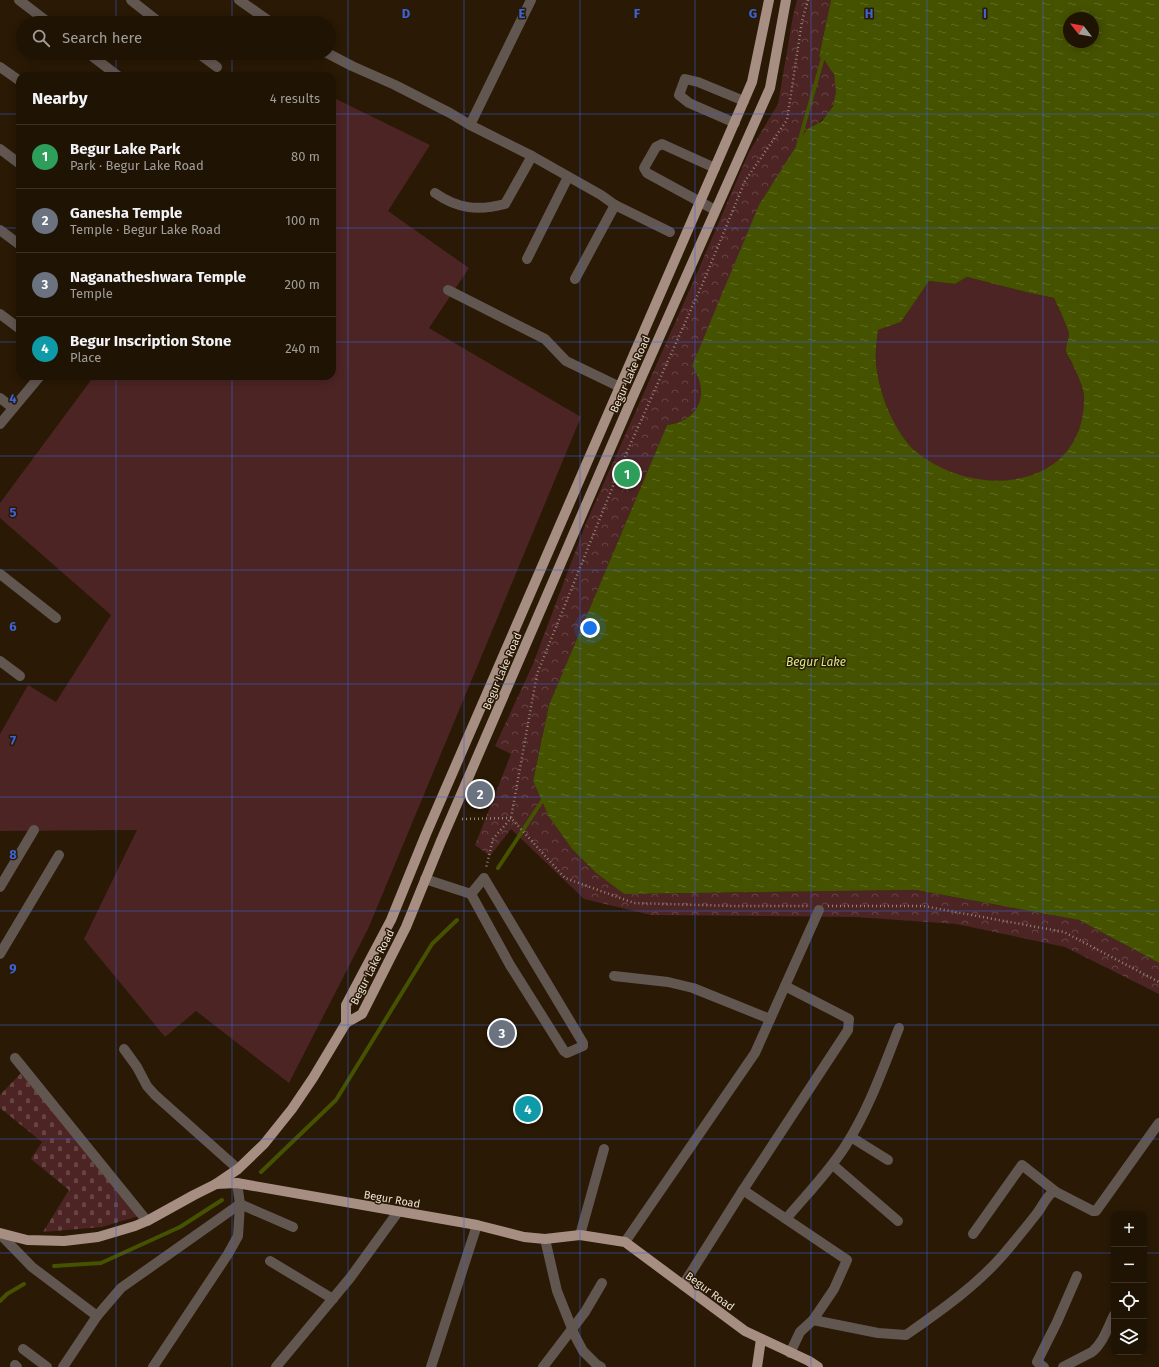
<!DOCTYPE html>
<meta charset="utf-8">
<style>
body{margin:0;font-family:"Fira Sans",sans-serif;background:#2c2013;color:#f1f3f6}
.controls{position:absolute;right:12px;bottom:12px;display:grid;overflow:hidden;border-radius:8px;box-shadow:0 2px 10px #0003}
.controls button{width:36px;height:36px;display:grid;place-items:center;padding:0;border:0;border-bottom:1px solid #3c3226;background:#1f1304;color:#f1f3f6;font:20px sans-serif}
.compass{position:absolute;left:1063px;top:12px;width:36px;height:36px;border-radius:50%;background:#1f1304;box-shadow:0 2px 10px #0003;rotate:301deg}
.you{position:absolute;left:590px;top:628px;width:14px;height:14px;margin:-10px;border:3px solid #fff;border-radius:50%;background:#1a73e8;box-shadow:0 0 0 6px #1a73e833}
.badge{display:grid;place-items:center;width:26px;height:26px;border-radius:50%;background:#0b8043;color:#fff;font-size:13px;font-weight:700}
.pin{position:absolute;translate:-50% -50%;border:2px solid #fff;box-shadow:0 1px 4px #0006}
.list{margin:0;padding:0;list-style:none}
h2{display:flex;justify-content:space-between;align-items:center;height:52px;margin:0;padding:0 16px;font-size:17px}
h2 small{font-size:13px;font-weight:400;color:#a19e9a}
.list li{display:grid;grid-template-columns:26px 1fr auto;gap:12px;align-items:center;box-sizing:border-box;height:64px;padding:0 16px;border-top:1px solid #3c3226}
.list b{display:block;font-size:15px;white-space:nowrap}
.list p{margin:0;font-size:13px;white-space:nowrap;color:#a19e9a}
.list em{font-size:13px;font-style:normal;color:#a19e9a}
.icon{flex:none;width:22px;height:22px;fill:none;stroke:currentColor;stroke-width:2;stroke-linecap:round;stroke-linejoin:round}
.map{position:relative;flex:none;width:1159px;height:1367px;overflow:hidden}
.search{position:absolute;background:#1f1304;box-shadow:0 2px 10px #0003;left:16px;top:16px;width:320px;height:44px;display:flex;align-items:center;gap:10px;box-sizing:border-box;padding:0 14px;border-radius:22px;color:#a19e9a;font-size:15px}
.panel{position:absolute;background:#1f1304;box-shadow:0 2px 10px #0003;left:16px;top:72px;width:320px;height:308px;border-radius:12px}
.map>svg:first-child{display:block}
.green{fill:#4c2424}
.cemetery{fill:url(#cemetery-stones)}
.park{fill:url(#park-crowns)}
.water{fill:url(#water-ripples);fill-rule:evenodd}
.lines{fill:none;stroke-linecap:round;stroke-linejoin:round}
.stream{stroke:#455200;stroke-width:4}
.path{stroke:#948676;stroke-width:2.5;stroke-dasharray:1 3;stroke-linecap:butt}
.minor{stroke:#625650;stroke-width:10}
.major{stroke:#a78e83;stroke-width:10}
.grid{fill:none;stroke:#3c64d7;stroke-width:1;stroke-opacity:0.55}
.labels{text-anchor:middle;stroke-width:3;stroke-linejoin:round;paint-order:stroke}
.street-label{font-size:11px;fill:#ece1d4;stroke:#291905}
.water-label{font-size:12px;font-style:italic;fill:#d3ea86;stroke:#291905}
.grid-label{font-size:13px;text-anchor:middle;font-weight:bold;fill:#3c64d7;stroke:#291905;stroke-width:3;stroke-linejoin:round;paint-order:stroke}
</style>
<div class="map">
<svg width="1159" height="1367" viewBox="0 0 1159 1367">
<defs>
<pattern id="cemetery-stones" width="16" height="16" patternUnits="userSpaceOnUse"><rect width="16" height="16" fill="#4c2424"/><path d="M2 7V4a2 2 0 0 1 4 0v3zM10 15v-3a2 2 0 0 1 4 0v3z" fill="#664443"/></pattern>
<pattern id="park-crowns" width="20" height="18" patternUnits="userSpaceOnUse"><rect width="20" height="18" fill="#4c2424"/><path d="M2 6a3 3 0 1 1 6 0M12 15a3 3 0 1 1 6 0" fill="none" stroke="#664443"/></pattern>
<pattern id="water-ripples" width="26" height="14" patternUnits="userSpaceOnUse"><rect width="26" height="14" fill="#455200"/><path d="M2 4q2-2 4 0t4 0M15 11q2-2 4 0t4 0" fill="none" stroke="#606b24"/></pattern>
</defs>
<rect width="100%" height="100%" fill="#291905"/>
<g class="green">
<path d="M332,97L430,145L388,211L469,268L429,328L581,417L368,929L289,1083L196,1011L165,1037L84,939L137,830L0,831V734L28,685L56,702L111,615L0,518V503L94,376H332Z"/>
<path d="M967,277L1030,293L1054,298C1057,306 1068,326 1069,334C1069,340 1065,346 1066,352C1067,356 1071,361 1073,365C1081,382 1085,390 1084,409C1077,493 961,500 912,448C892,426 879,393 876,363C875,352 877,340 878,330L901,322L929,281L955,284Z"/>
</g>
<path class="cemetery" d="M22,1072L139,1216L102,1227L43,1232L69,1190L31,1159L42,1142L0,1108V1095Z"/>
<path class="park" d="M797,0H831L819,55C846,79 840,115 807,129L697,373C709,400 695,421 667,425L549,705L533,781L549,817L572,849L596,873L624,894L916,890L1079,920L1159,963V994L1065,947L956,924L855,917L651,915L584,899L511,829L490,856L475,845L511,754L495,746L533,664L586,523L694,280L749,152L778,104L793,16Z"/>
<path class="water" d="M831,0H1159V963L1079,920L916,890L624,894L596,873L572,849L549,817L533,781L549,705L667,425C699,421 711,393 692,366L759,205L807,129L822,121L833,106L836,91L834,75L825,61L819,56ZM1069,18H1093V42H1069ZM967,277L1030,293L1054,298C1057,305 1068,327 1069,334C1069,340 1065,346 1066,352C1067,355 1070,359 1072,363C1077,375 1084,386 1084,399C1084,477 1002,497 942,468C932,463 920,456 912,448C892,426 879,393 876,363C875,352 877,340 878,330L901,322L929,281L955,284Z"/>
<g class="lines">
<g class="stream">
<path d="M798,146L824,54"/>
<path d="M498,868L544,798"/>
<path d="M261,1172L336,1100L432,944L457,920"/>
<path d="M54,1266L101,1263L180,1227L222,1200"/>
<path d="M0,1301L7,1294L24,1284"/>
</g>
<g class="path">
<path d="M808,0L802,21L787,120L745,181L702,285L626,454L537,674L511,818L565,878L634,903L733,906H809"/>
<path d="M462,819L511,818L493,839L486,868"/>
<path d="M828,906H923L1064,932L1159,982"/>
</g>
<g class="minor">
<path d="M19,0L49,23"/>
<path d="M131,0L160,23"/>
<path d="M239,0L272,23"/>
<path d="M88,53L118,76"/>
<path d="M198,53L217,67"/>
<path d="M327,53L352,66L395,85L450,113L470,125L532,156L601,195L615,205L670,232"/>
<path d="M0,67L20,81"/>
<path d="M735,123L689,103L679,95L685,79L698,82L744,101"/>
<path d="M470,125L531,0"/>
<path d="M0,149L20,164"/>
<path d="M435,193C458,209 478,211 505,204L532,156"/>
<path d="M715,210L647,173L644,168L656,147L662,144L715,168"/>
<path d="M0,230L20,245"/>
<path d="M527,259L568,177"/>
<path d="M575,279L615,205"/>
<path d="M448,290L545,339L566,361L620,387"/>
<path d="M0,314L20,329"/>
<path d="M0,398L13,408"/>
<path d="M0,424L40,376"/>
<path d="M0,574L56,618"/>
<path d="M0,661L20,676"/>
<path d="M484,878L583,1043V1046L567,1053L564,1051L510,965L471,894Z"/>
<path d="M425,879L471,894"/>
<path d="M0,887L34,830"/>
<path d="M0,954L59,855"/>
<path d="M614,976L668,982L693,988L770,1019"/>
<path d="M124,1049L137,1067L147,1086L155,1095L238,1169"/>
<path d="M15,1058L147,1221"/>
<path d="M851,1137L888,1160"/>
<path d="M833,1165L898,1221"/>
<path d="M743,1190L847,1260L834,1289L813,1320"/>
<path d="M786,1219C806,1195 829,1172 846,1145C869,1109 883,1068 899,1028"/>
<path d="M0,1234L32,1267L97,1316L121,1288L240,1204L293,1227"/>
<path d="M973,1234L1022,1165L1056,1192L1093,1211H1096L1159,1123"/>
<path d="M580,1235L604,1149"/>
<path d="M545,1239L557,1291L575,1336L583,1351L596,1364L601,1367"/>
<path d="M625,1242L755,1053L819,910"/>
<path d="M270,1261L333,1299"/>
<path d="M683,1285L743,1190L848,1030L849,1019L785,986"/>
<path d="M23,1349L47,1367"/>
<path d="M790,1353L800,1332L813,1320L878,1333L906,1335C940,1311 975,1287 1003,1255C1015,1241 1027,1226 1038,1212C1043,1205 1046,1197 1053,1192H1056"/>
<path d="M15,1365L17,1367"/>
<path d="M63,1367L97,1316"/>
<path d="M153,1367L228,1254L238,1236L240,1204L237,1183"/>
<path d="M276,1367L350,1278L398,1212"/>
<path d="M431,1367L477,1225"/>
<path d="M543,1367L585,1312L602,1283"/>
<path d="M1044,1367L1037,1362L1057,1322L1077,1276"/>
<path d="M1063,1367L1092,1352C1103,1343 1108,1327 1114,1315"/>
</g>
<g class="major">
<path d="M346,1023V1005L391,920L426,834L752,82L769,0"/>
<path d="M216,1184L238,1169L264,1144L292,1109L313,1078L346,1023L362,1014L406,927L441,841L630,403L770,88L786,0"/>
<path d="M0,1233L27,1240L64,1241L98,1237L135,1226L147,1221L194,1195L216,1184L237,1183L477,1225L524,1237L545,1239L580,1235L625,1242L745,1331L809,1361L818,1367"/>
<path d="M757,1367L761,1339"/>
</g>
</g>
<path class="grid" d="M116,0V23M232,0V23M348,0V1367M464,0V1367M580,0V1367M695,0V1367M811,0V1367M927,0V1367M1043,0V1367M116,53V76M232,53V76M0,114H20M332,114H1159M0,228H20M332,228H1159M0,342H20M332,342H1159M116,376V1367M232,376V1367M0,456H1159M0,570H1159M0,684H1159M0,797H1159M0,911H1159M0,1025H1159M0,1139H1159M0,1253H1114M1144,1253H1159"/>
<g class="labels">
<g class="street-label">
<text transform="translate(630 374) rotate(-66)" y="4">Begur Lake Road</text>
<text transform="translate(502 671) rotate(-67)" y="4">Begur Lake Road</text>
<text transform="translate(372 967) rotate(-63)" y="4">Begur Lake Road</text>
<text transform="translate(392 1199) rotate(10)" y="4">Begur Road</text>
<text transform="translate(710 1291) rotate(36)" y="4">Begur Road</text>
</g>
<g class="water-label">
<text x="816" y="666">Begur Lake</text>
</g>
</g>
<g class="grid-label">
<text x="406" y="18">D</text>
<text x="522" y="18">E</text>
<text x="637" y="18">F</text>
<text x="753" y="18">G</text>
<text x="869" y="18">H</text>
<text x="985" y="18">I</text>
<text x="13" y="403">4</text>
<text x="13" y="517">5</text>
<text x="13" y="631">6</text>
<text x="13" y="745">7</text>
<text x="13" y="859">8</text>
<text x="13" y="973">9</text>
</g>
</svg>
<div class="controls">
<button>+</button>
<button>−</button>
<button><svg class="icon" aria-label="locate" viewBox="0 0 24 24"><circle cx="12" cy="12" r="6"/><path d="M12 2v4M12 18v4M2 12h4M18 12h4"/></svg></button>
<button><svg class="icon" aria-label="layers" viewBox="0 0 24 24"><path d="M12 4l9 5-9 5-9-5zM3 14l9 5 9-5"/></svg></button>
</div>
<svg class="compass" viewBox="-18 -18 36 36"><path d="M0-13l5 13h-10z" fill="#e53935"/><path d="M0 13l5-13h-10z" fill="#a19e9a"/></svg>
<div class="you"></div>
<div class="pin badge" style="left:627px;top:474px;background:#2e9e5b">1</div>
<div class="pin badge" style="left:480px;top:794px;background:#6b7280">2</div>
<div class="pin badge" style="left:502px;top:1033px;background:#6b7280">3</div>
<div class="pin badge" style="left:528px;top:1109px;background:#0f9aa8">4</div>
<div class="search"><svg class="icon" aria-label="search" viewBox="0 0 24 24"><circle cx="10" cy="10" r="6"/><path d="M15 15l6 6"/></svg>Search here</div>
<section class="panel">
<h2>Nearby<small>4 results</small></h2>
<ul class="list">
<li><span class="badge" style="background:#2e9e5b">1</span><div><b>Begur Lake Park</b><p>Park · Begur Lake Road</p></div><em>80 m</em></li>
<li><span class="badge" style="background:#6b7280">2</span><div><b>Ganesha Temple</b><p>Temple · Begur Lake Road</p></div><em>100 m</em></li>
<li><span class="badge" style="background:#6b7280">3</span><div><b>Naganatheshwara Temple</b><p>Temple</p></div><em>200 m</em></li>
<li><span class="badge" style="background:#0f9aa8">4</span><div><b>Begur Inscription Stone</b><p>Place</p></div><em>240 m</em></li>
</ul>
</section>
</div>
